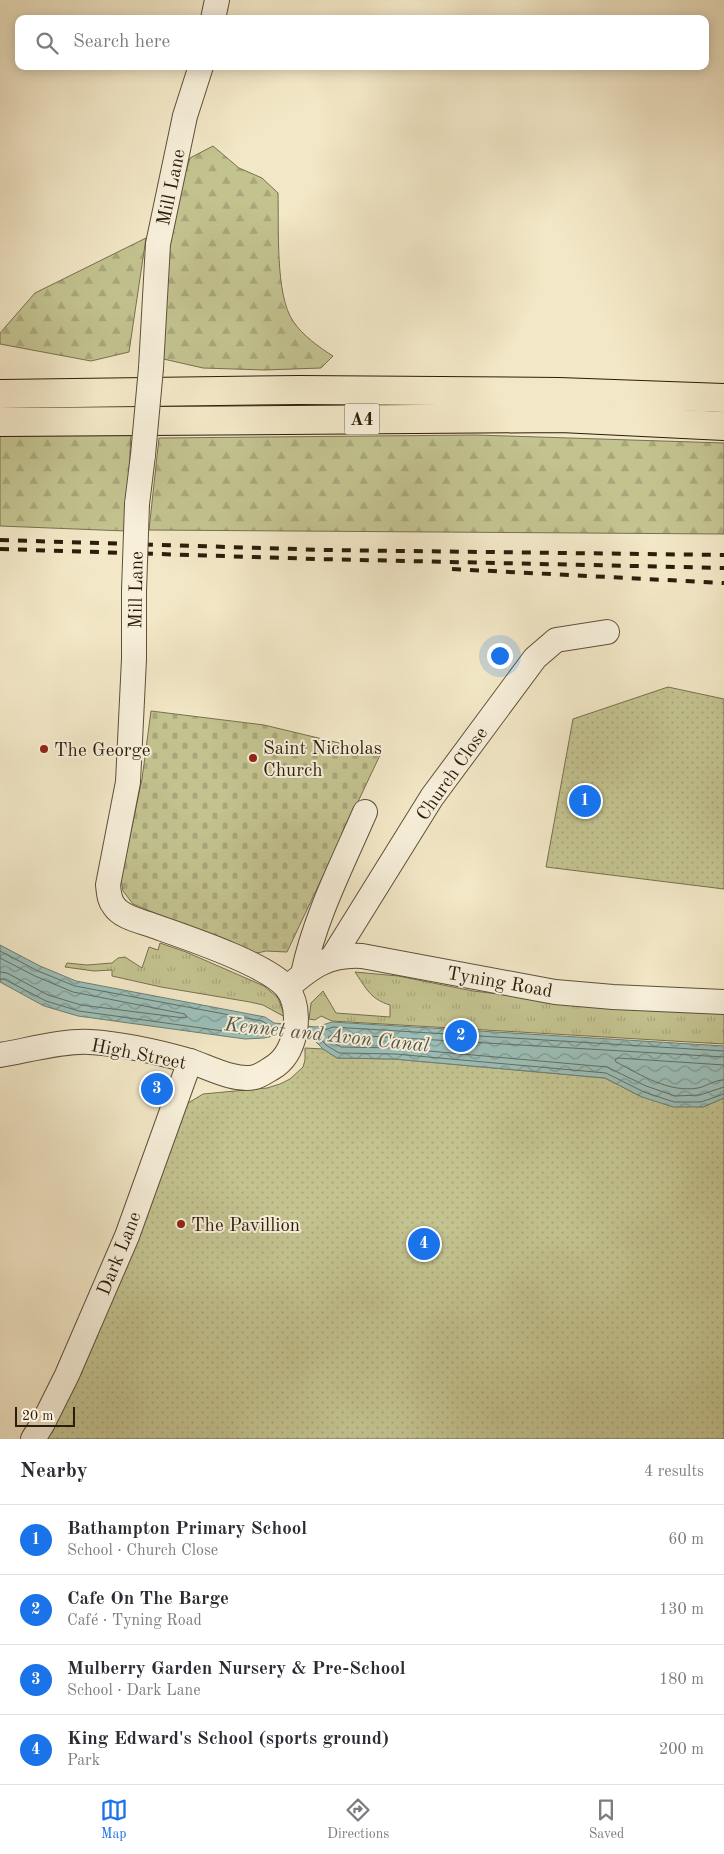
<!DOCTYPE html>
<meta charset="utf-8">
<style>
body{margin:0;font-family:"Old Standard TT",serif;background:#f7f7f7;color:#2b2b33}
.scale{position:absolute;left:15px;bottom:12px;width:60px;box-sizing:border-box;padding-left:5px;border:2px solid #2c1d0b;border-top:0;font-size:14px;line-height:18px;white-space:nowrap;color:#2c1d0b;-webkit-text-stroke:4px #f7efda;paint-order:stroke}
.you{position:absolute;left:499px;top:655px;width:18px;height:18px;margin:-12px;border:4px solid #fff;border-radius:50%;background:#1a73e8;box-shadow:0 0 0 8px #1a73e833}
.badge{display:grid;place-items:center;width:32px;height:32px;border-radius:50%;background:#1a73e8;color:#fff;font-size:16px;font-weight:700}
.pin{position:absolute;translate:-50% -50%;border:2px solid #fff;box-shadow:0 1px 5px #0006}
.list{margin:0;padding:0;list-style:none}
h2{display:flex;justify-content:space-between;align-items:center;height:65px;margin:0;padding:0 20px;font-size:21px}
h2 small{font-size:16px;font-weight:400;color:#7c7c81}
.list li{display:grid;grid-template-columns:32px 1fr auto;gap:15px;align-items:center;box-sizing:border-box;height:70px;padding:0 20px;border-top:1px solid #e1e1e2}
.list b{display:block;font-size:19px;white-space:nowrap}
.list p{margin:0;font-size:16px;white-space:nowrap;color:#7c7c81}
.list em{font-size:16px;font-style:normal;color:#7c7c81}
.icon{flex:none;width:28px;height:28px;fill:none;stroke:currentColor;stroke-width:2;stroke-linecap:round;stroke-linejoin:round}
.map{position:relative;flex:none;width:724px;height:1439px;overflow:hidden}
.search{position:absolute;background:#fff;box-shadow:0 2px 12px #0003;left:15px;right:15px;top:15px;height:55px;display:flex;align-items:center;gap:12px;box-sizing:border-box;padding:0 18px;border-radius:10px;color:#7c7c81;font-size:19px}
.sheet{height:345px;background:#fff}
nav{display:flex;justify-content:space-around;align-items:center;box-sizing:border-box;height:70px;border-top:1px solid #e1e1e2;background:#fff;font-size:14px;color:#7c7c81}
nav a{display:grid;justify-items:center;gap:2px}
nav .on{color:#1a73e8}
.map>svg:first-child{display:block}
.grass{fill:url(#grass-tufts);stroke:#78704e}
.forest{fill:url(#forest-firs);stroke:#78704e}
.cemetery{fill:url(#cemetery-stones);stroke:#78704e}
.park{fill:url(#park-dots);stroke:#78704e}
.water{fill:url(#water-waves);stroke:#6f7e73}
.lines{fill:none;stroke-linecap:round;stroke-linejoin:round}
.shore{stroke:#646e62;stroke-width:1}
.minor-casing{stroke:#5e503a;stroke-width:26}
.highway-casing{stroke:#2c1d0b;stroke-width:30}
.minor{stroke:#f7efda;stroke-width:24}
.highway{stroke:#f2e7c6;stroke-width:28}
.rail{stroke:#2c1d0b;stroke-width:4;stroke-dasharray:9 9;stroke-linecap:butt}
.minor-bridge-casing{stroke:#5e503a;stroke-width:26;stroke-linecap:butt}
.minor-bridge{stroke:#f7efda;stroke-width:24}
.poi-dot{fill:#8f2418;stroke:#f7efda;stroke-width:2}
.labels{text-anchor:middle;stroke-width:4;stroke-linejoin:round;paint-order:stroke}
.shield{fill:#f7efda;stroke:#695c49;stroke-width:1}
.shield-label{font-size:18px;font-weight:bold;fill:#2c1d0b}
.street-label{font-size:19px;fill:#2c1d0b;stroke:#f7efda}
.poi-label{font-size:19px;fill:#2c1d0b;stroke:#f7efda;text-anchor:start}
.water-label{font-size:20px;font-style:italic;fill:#535648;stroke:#f7efda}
</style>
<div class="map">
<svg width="724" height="1439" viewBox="0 0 724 1439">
<defs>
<pattern id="grass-tufts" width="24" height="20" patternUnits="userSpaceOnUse" patternTransform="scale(1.25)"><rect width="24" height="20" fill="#c3c390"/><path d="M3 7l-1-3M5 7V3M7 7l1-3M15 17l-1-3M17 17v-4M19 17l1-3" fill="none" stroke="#a8a77b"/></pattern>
<pattern id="forest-firs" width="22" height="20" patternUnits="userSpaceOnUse" patternTransform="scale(1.25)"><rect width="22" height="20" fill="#c3c390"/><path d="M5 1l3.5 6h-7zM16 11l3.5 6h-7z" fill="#a8a77b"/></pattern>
<pattern id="cemetery-stones" width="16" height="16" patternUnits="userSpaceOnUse" patternTransform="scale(1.25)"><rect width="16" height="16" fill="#c3c390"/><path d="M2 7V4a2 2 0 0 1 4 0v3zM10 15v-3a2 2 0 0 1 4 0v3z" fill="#a8a77b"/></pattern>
<pattern id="park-dots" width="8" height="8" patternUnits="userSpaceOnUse" patternTransform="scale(1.25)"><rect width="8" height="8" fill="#c3c390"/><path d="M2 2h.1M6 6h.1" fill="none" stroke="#a8a77b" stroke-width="1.8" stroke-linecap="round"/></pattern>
<pattern id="water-waves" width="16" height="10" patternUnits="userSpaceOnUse" patternTransform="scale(1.25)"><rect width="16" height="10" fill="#9cbfb9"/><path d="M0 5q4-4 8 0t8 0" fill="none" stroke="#7f9b95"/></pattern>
</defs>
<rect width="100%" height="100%" fill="#f2e7c6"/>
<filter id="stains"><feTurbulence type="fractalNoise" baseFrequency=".004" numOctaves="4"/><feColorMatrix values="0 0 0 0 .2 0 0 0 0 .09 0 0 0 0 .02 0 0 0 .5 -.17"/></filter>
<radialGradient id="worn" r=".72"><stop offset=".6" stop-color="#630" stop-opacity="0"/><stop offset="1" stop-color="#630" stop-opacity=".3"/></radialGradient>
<g class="grass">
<path d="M160,943L186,952L264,986L278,998L285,1017L263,1005L250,1002L161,987L112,976V970L94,971L65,967L67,963L87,965L112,963L118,958L125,957L142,968L149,947L158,950Z"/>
<path d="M355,972L398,976L473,991L606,1007L724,1009V1044L332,1021L321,1016L315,1020L309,1019L311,1003L323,991L336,1013L390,1017V1005C370,999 366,988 355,972Z"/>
</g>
<g class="forest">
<path d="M213,146L239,168L262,178L278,193C279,226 275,295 293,321C302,335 320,348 333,356L321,368L265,370L203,368L159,358L165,239L190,158Z"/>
<path d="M146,238L129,352L91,361L0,344V333L35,293Z"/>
<path d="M131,433L126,531L0,526V434Z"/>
<path d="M476,435L724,443V534L149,530L159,438Z"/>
</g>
<path class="cemetery" d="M151,711L264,725L381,753L287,952L266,951L253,954L133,904L123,891L121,879L142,779Z"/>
<g class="park">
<path d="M668,687L724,699V889L546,867L573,719Z"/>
<path d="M305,1048L323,1049L337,1058L394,1059L605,1078L642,1097L703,1107L724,1098V1439H42L175,1111L203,1094L267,1088L280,1084L290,1079L303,1067L305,1060Z"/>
</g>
<path class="water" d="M0,945L40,966L76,981L265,1017L274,1023L316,1027L332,1022L724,1046V1098L703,1107H673L642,1097L605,1078L394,1059L337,1058L323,1049L312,1038L278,1035L264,1038L245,1039L78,1016L44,1006L0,982Z"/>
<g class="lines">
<g class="shore">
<path d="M0,951L38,971L75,986L262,1021L272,1027L273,1030L264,1033L245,1034L79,1011L46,1001L4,979H0"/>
<path d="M0,958L35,976L73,992L185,1014L187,1017L184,1018L81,1005L48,995L7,973L0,972"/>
<path d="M724,1051L333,1027L318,1032L316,1034L326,1045L339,1053L395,1054L606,1073L644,1092L674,1102H701L724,1094"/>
<path d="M724,1057L334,1034L328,1037L330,1041L341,1047L395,1048L607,1067L646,1086L675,1096L700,1095L724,1087"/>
<path d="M724,1065L618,1058L615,1060L616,1062C641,1075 669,1093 698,1088C707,1086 714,1080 724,1080"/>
</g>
<defs>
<g id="minor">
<path d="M213,19L217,0"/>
<path d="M151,368L158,244L185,116L201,66"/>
<path d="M137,504L143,455"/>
<path d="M332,958L432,797L535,658L556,640L607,632"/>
<path d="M303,974C315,917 342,865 365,812"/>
<path d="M287,988C311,967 328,954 362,956L555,992L613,997L724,1002"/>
<path d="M0,1055C25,1051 65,1040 90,1042C123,1044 158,1052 190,1061C208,1067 236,1082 255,1077C260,1076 267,1071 272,1068C286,1060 292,1047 295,1031C297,1017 296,1000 287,988C267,964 185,937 154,926C141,921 122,918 114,906C109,900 109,893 108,885L128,782L134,659V591"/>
<path d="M33,1439L43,1423L67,1375L127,1236L190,1061"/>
</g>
<g id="highway">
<path d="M0,394L299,390L559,392L724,398"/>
<path d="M0,422L561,418L724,426"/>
</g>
</defs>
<use href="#minor" class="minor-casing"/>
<use href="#highway" class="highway-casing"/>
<use href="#minor" class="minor"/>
<use href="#highway" class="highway"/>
<g class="rail">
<path d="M0,540L326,550L724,555"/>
<path d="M0,549L317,559L724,568"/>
<path d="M452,569L724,583"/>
</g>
<defs>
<g id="minor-bridge">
<path d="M143,455L151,368"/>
<path d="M134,591L137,504"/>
</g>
</defs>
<use href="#minor-bridge" class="minor-bridge-casing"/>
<use href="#minor-bridge" class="minor-bridge"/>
</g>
<g class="poi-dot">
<circle cx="44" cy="749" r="5"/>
<circle cx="253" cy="758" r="5"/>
<circle cx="181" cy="1224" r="5"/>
</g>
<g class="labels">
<rect class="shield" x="344.5" y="403.5" width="35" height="31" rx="4"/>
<g class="shield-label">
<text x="362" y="425">A4</text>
</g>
<g class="street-label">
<text transform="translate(170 187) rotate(-78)" y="7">Mill Lane</text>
<text transform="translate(135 590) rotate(-89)" y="7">Mill Lane</text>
<text transform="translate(451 773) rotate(-55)" y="7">Church Close</text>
<text transform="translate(500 981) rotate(10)" y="7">Tyning Road</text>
<text transform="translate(139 1053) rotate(11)" y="7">High Street</text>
<text transform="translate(118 1253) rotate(-68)" y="7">Dark Lane</text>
</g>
<g class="poi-label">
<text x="263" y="754">Saint Nicholas<tspan x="263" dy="22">Church</tspan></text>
<text x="54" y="756">The George</text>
<text x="191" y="1231">The Pavillion</text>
</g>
<g class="water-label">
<text transform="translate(327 1034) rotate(6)" y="7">Kennet and Avon Canal</text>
</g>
</g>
<rect width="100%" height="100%" filter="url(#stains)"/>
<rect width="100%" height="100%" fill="url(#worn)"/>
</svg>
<div class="scale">20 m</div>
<div class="you"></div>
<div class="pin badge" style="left:585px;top:801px">1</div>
<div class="pin badge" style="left:461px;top:1036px">2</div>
<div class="pin badge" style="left:157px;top:1089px">3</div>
<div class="pin badge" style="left:424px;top:1244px">4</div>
<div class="search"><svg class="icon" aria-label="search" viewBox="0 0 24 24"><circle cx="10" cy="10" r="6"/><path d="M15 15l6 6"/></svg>Search here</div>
</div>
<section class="sheet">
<h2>Nearby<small>4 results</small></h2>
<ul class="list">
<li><span class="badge">1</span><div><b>Bathampton Primary School</b><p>School · Church Close</p></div><em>60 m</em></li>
<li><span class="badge">2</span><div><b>Cafe On The Barge</b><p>Café · Tyning Road</p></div><em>130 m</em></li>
<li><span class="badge">3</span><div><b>Mulberry Garden Nursery &amp; Pre-School</b><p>School · Dark Lane</p></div><em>180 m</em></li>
<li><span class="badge">4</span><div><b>King Edward's School (sports ground)</b><p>Park</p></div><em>200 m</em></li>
</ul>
</section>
<nav>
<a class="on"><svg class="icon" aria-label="map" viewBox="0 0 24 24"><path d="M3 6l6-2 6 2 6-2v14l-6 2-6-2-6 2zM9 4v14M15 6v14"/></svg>Map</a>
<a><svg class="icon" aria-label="directions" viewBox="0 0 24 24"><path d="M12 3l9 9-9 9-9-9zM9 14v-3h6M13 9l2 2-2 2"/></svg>Directions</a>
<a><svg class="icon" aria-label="saved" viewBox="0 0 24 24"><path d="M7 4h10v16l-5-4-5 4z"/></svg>Saved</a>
</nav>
